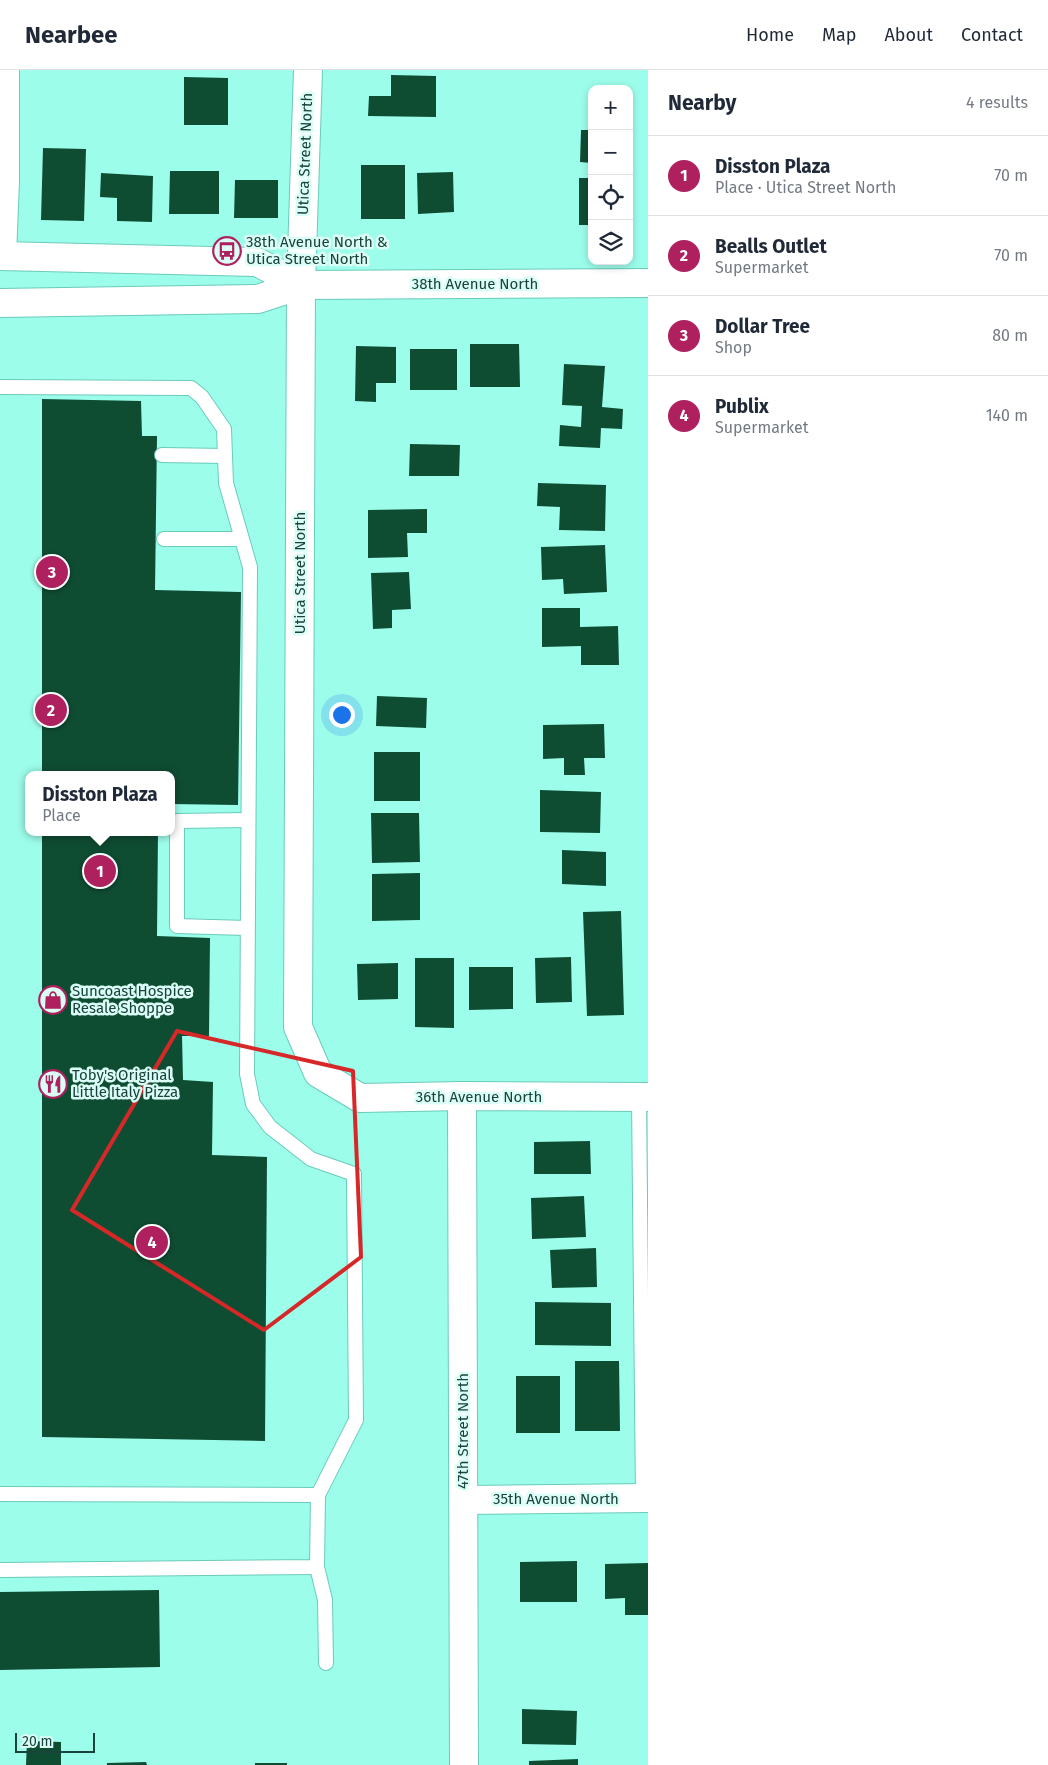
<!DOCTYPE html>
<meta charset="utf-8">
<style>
body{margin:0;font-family:"Fira Sans",sans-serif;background:#f2f2f3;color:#1f2937}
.controls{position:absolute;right:15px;top:15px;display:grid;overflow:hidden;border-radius:10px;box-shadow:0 2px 8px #0003}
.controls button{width:45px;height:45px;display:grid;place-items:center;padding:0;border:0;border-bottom:1px solid #e0e1e3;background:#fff;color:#1f2937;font:25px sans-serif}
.scale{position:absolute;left:15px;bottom:12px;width:80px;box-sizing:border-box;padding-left:5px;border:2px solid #19423b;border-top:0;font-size:14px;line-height:18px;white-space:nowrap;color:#19423b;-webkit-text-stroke:4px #dafef6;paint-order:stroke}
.you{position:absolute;left:341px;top:644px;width:18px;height:18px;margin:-12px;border:4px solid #fff;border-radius:50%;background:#1a73e8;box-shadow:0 0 0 8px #1a73e833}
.badge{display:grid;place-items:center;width:32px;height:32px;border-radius:50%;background:#ae215e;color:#fff;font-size:16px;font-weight:700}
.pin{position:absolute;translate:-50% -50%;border:2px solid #fff;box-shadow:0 1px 5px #0006}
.popup{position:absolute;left:25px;top:701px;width:150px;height:65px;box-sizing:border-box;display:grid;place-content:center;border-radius:10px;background:#fff;filter:drop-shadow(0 1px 4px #0005);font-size:16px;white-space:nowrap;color:#747a83}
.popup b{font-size:19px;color:#1f2937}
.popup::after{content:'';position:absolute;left:50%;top:100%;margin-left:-10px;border:10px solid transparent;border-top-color:#fff}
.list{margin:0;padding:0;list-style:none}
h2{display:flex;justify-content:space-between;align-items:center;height:65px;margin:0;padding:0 20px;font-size:21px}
h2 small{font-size:16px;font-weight:400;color:#747a83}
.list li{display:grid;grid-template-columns:32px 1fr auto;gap:15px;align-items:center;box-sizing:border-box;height:80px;padding:0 20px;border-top:1px solid #e0e1e3}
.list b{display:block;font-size:19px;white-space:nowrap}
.list p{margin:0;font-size:16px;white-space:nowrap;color:#747a83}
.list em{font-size:16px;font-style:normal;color:#747a83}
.icon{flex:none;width:28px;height:28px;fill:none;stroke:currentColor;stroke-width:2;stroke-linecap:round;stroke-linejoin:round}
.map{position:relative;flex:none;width:648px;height:1695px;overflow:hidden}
header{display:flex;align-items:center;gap:30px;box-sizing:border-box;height:70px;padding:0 25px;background:#fff;border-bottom:1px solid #e0e1e3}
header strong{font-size:24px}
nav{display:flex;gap:28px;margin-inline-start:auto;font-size:18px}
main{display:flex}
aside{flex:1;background:#fff}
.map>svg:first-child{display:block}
.building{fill:#0f4d33}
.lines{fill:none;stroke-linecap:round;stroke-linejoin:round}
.service-casing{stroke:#6bcbba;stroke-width:16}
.minor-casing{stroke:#6bcbba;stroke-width:30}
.secondary-casing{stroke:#6bcbba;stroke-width:30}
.service{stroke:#fff;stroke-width:14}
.minor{stroke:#fff;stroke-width:28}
.secondary{stroke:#fff;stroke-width:28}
.marked{fill:none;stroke:#d62828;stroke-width:4;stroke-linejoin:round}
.labels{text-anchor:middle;stroke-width:5;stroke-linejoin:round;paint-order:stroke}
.street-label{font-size:15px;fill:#19423b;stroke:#dafef6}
.poi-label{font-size:15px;fill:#19423b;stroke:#dafef6;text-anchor:start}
</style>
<header>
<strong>Nearbee</strong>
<nav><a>Home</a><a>Map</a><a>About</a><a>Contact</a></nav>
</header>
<main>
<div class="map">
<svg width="648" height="1695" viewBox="0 0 648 1695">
<rect width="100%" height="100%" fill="#9dfdeb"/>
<g class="building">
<path d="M391,5L436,6V47L368,46L369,26H391Z"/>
<path d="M184,7L228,8V55H184Z"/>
<path d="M581,60H592V93L580,92Z"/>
<path d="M43,78L86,79L84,151L41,150Z"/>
<rect x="361" y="95" width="44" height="54"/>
<path d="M170,101H219V144H169Z"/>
<path d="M453,102L454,142L418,144L417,103Z"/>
<path d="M101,103L153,106L152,152L117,151V128L100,127Z"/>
<rect x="579" y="108" width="13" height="47"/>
<path d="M235,110H278V148H234Z"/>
<path d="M470,274H519L520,317H470Z"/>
<path d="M356,276L396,277V313H376V332L355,331Z"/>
<rect x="410" y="279" width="47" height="41"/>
<path d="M564,294L605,296L602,337L623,339L622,359L601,358L600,378L559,376L560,355L581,357L582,336L562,335Z"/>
<path d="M42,329L141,331L142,366H157L155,520L241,522L238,735L171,734V705H42Z"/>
<path d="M410,374L460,375L459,406H409Z"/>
<path d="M538,413L606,415L605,461L559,460L560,437L537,436Z"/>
<path d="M427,439V463H407L408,487L368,488V440Z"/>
<path d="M605,475L607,522L564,524L563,509L542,510L541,477Z"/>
<path d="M409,502L411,539L392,540V558L373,559L371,503Z"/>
<path d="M542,538H580V557L618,556L619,595H581V576L542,577Z"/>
<path d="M377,626L427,628L426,658L376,656Z"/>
<path d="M604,654L605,688H584L585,705H564V688L543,689V655Z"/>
<rect x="374" y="682" width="46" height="49"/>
<path d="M540,720L601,722L600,763L540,762Z"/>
<path d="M371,743H419L420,792L372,793Z"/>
<path d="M42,762H158L157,866L210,868L209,966H182L183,1010L213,1012L212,1085L267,1087L265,1371L42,1367Z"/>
<path d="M562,780L606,782V816L562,814Z"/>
<path d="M420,803V850L372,851V804Z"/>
<path d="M621,841L624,945L587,946L583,842Z"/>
<path d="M571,887L572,932L536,933L535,888Z"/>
<path d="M415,888H454V958L415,957Z"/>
<path d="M398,893V929L358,930L357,894Z"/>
<path d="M469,897H513V939L469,940Z"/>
<path d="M590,1071L591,1104H534V1072Z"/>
<path d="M584,1126L586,1167L532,1169L531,1128Z"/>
<path d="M596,1178L597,1217L552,1218L550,1180Z"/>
<path d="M535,1232L611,1233V1276L535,1275Z"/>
<path d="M575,1291H619L620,1361H575Z"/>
<rect x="516" y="1306" width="44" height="57"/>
<path d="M577,1491V1532H520V1492Z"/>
<path d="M648,1493V1545H625V1528L605,1529V1494Z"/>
<path d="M159,1520L160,1597L0,1600V1522Z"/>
<path d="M522,1639L577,1641L576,1675L522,1674Z"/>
<path d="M27,1671L61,1672V1695H26Z"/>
<path d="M578,1689V1695H529V1691Z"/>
<path d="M146,1692L147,1695H107V1693Z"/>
<rect x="255" y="1693" width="32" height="2"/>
</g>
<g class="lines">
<defs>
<g id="service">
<path d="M0,317L191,318L202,327L224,359L226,413L250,497L247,1004L253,1034L270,1057L311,1089L354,1104L356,1350L318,1425L0,1424"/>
<path d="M162,385L225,386"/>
<path d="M164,469H241"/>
<path d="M247,858L177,856V751L248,750"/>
<path d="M639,1027L643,1428"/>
<path d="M317,1497L325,1530L326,1593"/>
<path d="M0,1500L317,1497L318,1425"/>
</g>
<g id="minor">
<path d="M308,0L301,215L298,957L318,1003L360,1028L462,1026L648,1027"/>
<path d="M2,186L5,111V0"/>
<path d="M462,1026L464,1695"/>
<path d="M464,1430L648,1428"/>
</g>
<g id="secondary">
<path d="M0,186L257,192L301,215"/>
<path d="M0,233L258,229L301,215L648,213"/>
</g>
</defs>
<use href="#service" class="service-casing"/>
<use href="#minor" class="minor-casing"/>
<use href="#secondary" class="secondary-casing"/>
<use href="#service" class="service"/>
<use href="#minor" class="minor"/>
<use href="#secondary" class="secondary"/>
</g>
<path class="marked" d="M177,961L353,1001L361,1187L264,1260L72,1140Z"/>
<defs>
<symbol id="bus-ring" viewBox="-11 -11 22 22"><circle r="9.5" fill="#dafef6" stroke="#ae215e" stroke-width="1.5"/><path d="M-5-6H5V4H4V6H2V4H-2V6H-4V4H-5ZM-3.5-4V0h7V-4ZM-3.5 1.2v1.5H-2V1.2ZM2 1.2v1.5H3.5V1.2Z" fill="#ae215e"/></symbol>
<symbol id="shop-ring" viewBox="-11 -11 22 22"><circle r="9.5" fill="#dafef6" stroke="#ae215e" stroke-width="1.5"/><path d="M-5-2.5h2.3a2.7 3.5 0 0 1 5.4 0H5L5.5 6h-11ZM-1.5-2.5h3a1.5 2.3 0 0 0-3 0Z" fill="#ae215e"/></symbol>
<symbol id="restaurant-ring" viewBox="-11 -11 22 22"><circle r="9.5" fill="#dafef6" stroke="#ae215e" stroke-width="1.5"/><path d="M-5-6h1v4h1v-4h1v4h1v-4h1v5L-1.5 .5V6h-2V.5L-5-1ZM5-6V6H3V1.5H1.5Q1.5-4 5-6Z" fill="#ae215e"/></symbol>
</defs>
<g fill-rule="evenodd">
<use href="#bus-ring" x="211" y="165" width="32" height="32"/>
<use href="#shop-ring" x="37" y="914" width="32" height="32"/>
<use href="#restaurant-ring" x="37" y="998" width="32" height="32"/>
</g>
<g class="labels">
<g class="street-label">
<text transform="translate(305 84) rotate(-88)" y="5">Utica Street North</text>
<text x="475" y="219">38th Avenue North</text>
<text transform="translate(300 503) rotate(-90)" y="5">Utica Street North</text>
<text x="479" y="1032">36th Avenue North</text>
<text transform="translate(463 1361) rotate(-90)" y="5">47th Street North</text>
<text x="556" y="1434">35th Avenue North</text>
</g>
<g class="poi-label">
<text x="246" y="177">38th Avenue North &amp;<tspan x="246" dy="17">Utica Street North</tspan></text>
<text x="72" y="926">Suncoast Hospice<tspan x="72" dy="17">Resale Shoppe</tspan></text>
<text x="72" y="1010">Toby's Original<tspan x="72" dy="17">Little Italy Pizza</tspan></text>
</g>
</g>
</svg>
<div class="controls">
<button>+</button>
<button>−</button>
<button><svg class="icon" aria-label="locate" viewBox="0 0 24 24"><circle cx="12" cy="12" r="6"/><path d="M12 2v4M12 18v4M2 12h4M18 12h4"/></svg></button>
<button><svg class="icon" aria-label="layers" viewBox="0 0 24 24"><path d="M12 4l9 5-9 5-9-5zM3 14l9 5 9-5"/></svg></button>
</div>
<div class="scale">20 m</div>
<div class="you"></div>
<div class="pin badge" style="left:100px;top:801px">1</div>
<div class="popup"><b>Disston Plaza</b>Place</div>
<div class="pin badge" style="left:51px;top:640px">2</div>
<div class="pin badge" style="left:52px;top:502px">3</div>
<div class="pin badge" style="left:152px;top:1172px">4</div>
</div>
<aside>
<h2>Nearby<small>4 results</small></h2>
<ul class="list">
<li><span class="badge">1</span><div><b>Disston Plaza</b><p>Place · Utica Street North</p></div><em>70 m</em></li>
<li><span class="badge">2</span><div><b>Bealls Outlet</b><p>Supermarket</p></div><em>70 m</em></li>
<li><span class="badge">3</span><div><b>Dollar Tree</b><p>Shop</p></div><em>80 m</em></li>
<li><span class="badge">4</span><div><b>Publix</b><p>Supermarket</p></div><em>140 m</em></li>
</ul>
</aside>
</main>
